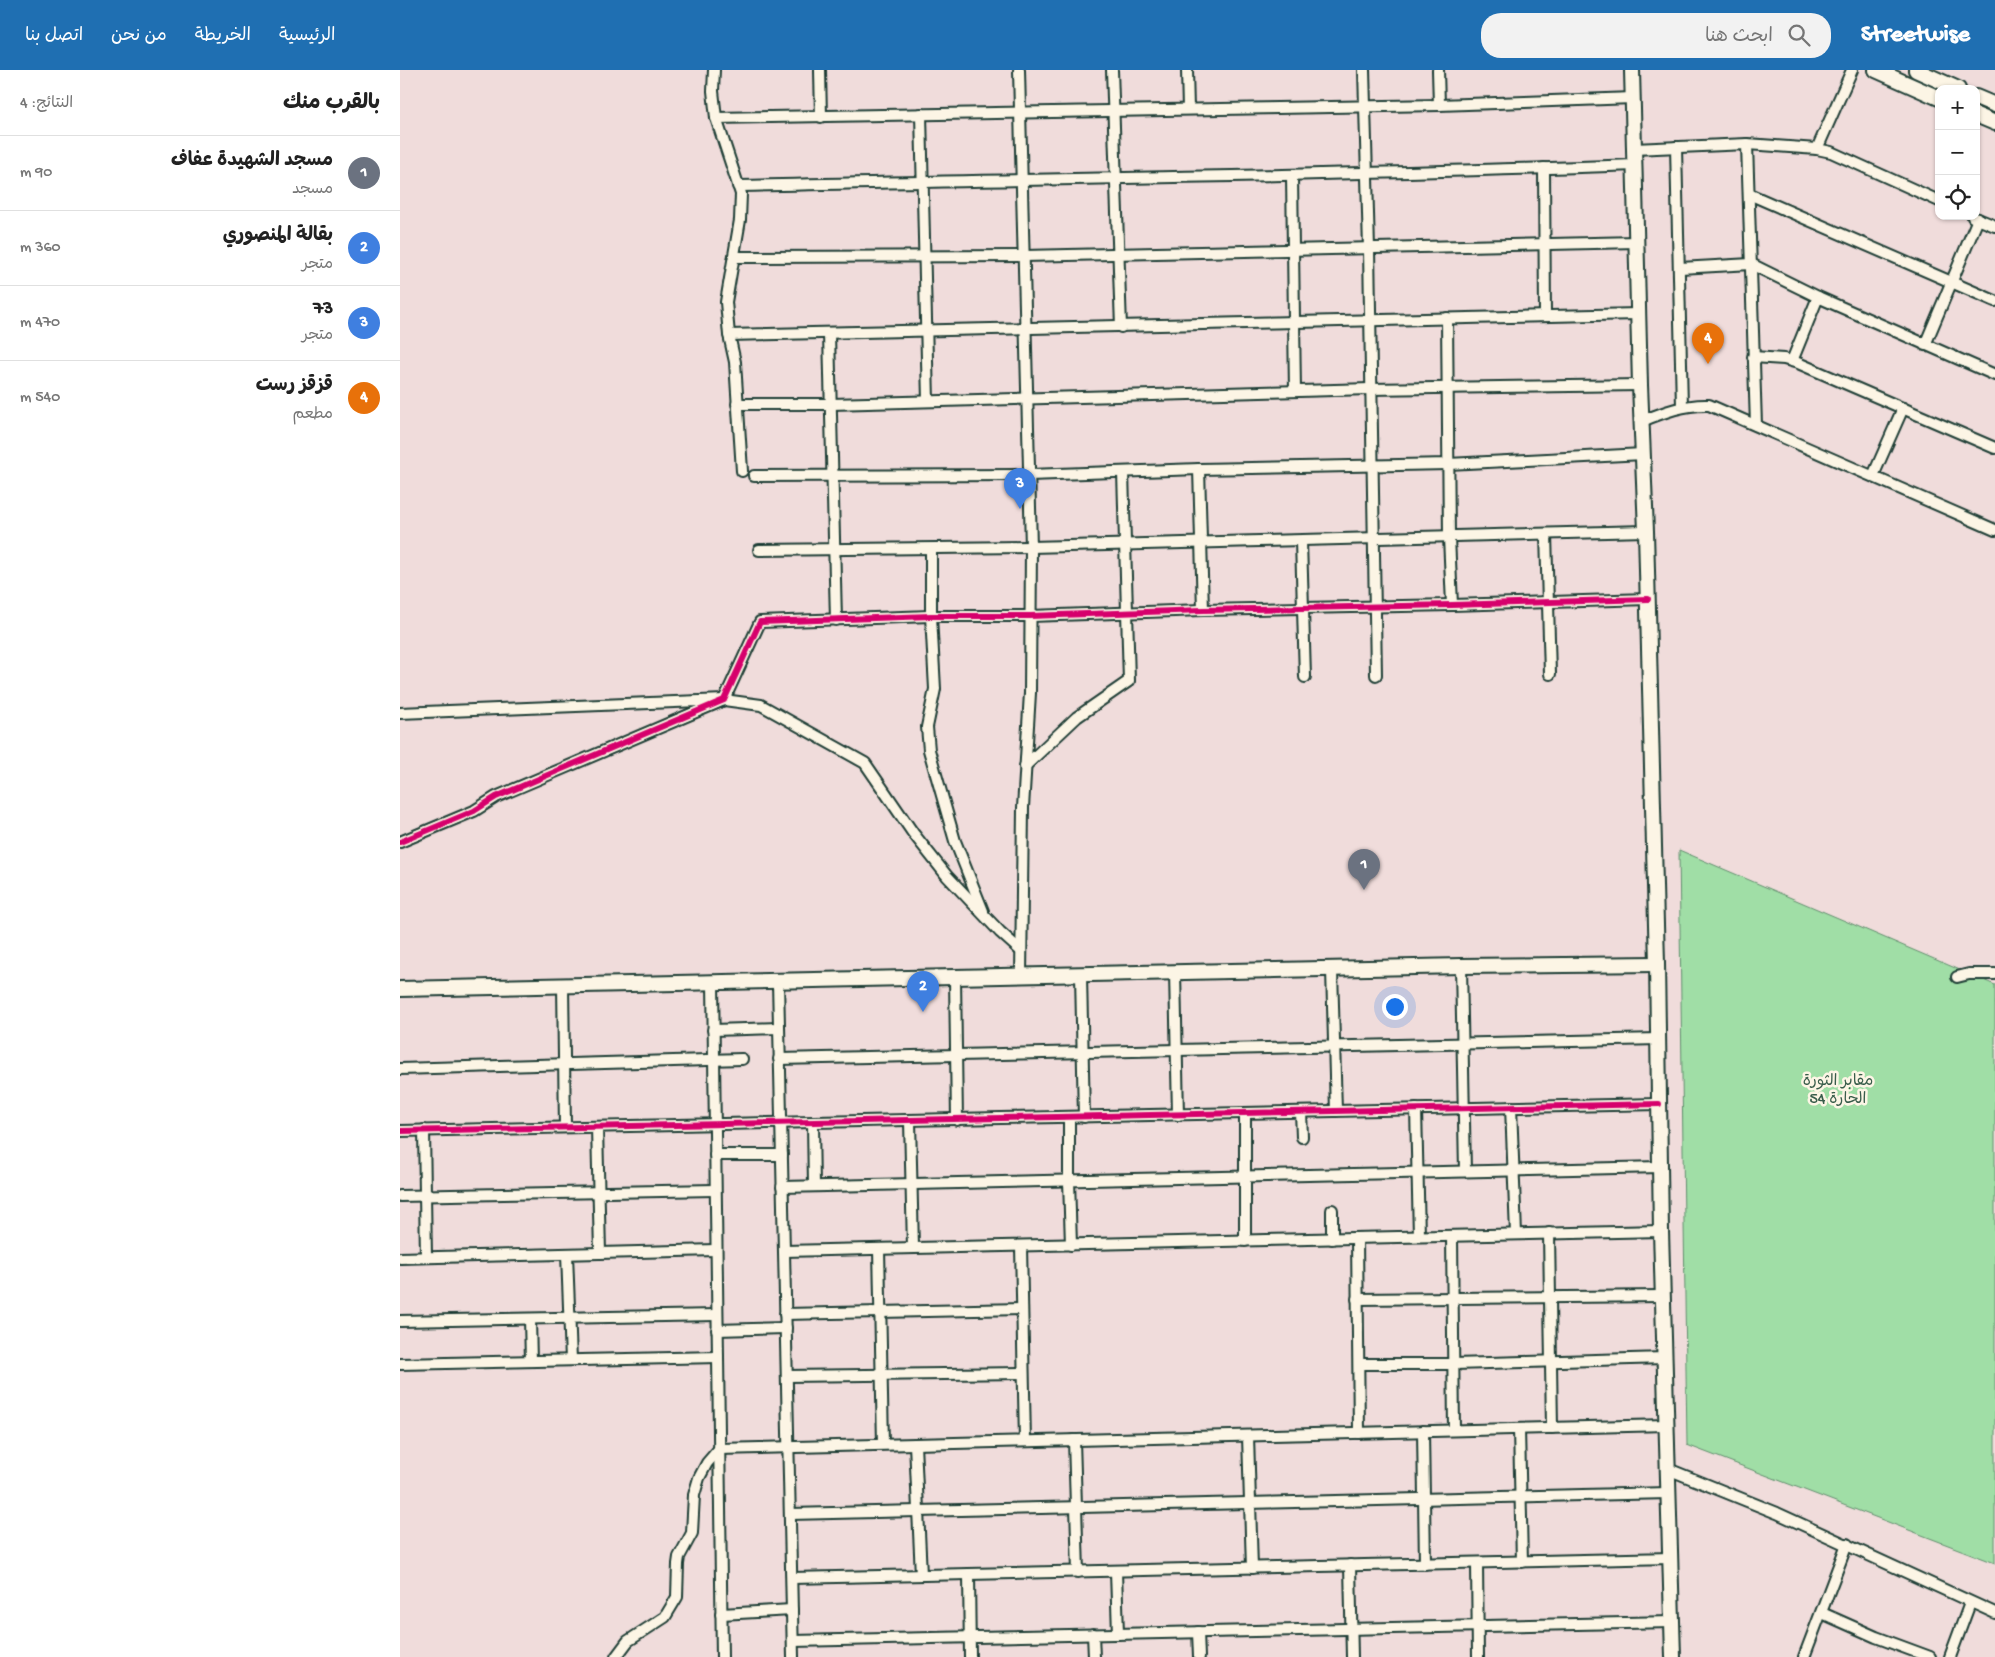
<!DOCTYPE html>
<html lang="ar">
<meta charset="utf-8">
<style>
body{margin:0;font-family:"Gochi Hand","Playpen Sans Arabic",sans-serif;background:#f2f2f2;color:#222;direction:rtl}
.controls{position:absolute;right:15px;top:15px;display:grid;overflow:hidden;border-radius:10px;box-shadow:0 1px 4px #0004}
.controls button{width:45px;height:45px;display:grid;place-items:center;padding:0;border:0;border-bottom:1px solid #e0e0e0;background:#fff;color:#222;font:25px sans-serif}
.you{position:absolute;left:994px;top:936px;width:18px;height:18px;margin:-12px;border:4px solid #fff;border-radius:50%;background:#1a73e8;box-shadow:0 0 0 8px #1a73e833}
.badge{display:grid;place-items:center;width:32px;height:32px;border-radius:50%;background:#1f6fb2;color:#fff;font-size:16px;font-weight:700}
.pin{position:absolute;translate:-50% -41px;filter:drop-shadow(0 1px 2px #0008)}
.pin::after{content:'';position:absolute;top:26px;width:18px;height:15px;background:inherit;clip-path:polygon(0 0,100% 0,50% 100%)}
.list{margin:0;padding:0;list-style:none}
h2{display:flex;justify-content:space-between;align-items:center;height:65px;margin:0;padding:0 20px;font-size:21px}
h2 small{font-size:16px;font-weight:400;color:#767676}
.list li{display:grid;grid-template-columns:32px 1fr auto;gap:15px;align-items:center;box-sizing:border-box;height:75px;padding:0 20px;border-top:1px solid #e0e0e0}
.list b{display:block;font-size:19px;white-space:nowrap}
.list p{margin:0;font-size:16px;white-space:nowrap;color:#767676}
.list em{font-size:16px;font-style:normal;color:#767676}
.icon{flex:none;width:28px;height:28px;fill:none;stroke:currentColor;stroke-width:2;stroke-linecap:round;stroke-linejoin:round}
.map{position:relative;flex:none;width:1595px;height:1587px;overflow:hidden;direction:ltr}
header{display:flex;align-items:center;gap:30px;box-sizing:border-box;height:70px;padding:0 25px;background:#1f6fb2;color:#fff}
header strong{font-size:24px}
nav{display:flex;gap:28px;margin-inline-start:auto;font-size:18px}
.search{width:350px;height:45px;background:#f2f2f2;display:flex;align-items:center;gap:12px;box-sizing:border-box;padding:0 18px;border-radius:20px;color:#767676;font-size:19px}
main{display:flex}
aside{flex:1;background:#fff}
.map>svg:first-child{display:block}
.green{fill:#a0dea6;stroke:#608e6d}
.lines{fill:none;stroke-linecap:round;stroke-linejoin:round}
.minor-casing{stroke:#1f3d34;stroke-width:14}
.secondary-casing{stroke:#1f3d34;stroke-width:18}
.minor{stroke:#fcf5e5;stroke-width:10}
.secondary{stroke:#fcf5e5;stroke-width:14}
.cycleway-casing{stroke:#fcf5e5;stroke-width:9}
.cycleway{stroke:#d6006c;stroke-width:6}
.labels{text-anchor:middle;stroke-width:5;stroke-linejoin:round;paint-order:stroke}
.park-label{font-size:16px;fill:#395d4b;stroke:#fcf5e5}
</style>
<header>
<strong>Streetwise</strong>
<div class="search"><svg class="icon" aria-label="search" viewBox="0 0 24 24"><circle cx="10" cy="10" r="6"/><path d="M15 15l6 6"/></svg>ابحث هنا</div>
<nav><a>الرئيسية</a><a>الخريطة</a><a>من نحن</a><a>اتصل بنا</a></nav>
</header>
<main>
<div class="map">
<svg width="1595" height="1587" viewBox="0 0 1595 1587">
<rect width="100%" height="100%" fill="#f0dcdb"/>
<filter id="ink" filterUnits="userSpaceOnUse"><feTurbulence type="fractalNoise" baseFrequency=".02" numOctaves="2"/><feDisplacementMap in="SourceGraphic" scale="10" xChannelSelector="R" yChannelSelector="G"/><feConvolveMatrix kernelMatrix="1 2 1 2 8 2 1 2 1" color-interpolation-filters="sRGB"/></filter>
<g filter="url(#ink)">
<path class="green" d="M1279,780L1595,915V1493L1287,1375Z"/>
<g class="lines">
<defs>
<g id="minor">
<path d="M314,0L313,21L316,48L341,124L340,150L326,232L329,265L335,292L342,401"/>
<path d="M420,0L421,47"/>
<path d="M619,0L631,477L630,623L623,738L621,906"/>
<path d="M712,0L721,257"/>
<path d="M787,0L788,39"/>
<path d="M964,0L969,179L976,605"/>
<path d="M1038,0L1039,35"/>
<path d="M521,44L528,331"/>
<path d="M316,48L1039,35L1233,28"/>
<path d="M1347,74L1356,355"/>
<path d="M1276,77L1282,337"/>
<path d="M1234,79L1347,74L1417,79L1431,82L1539,131"/>
<path d="M1417,79L1452,0"/>
<path d="M1144,98L1145,246"/>
<path d="M892,106L895,321"/>
<path d="M338,116C637,108 936,107 1235,95"/>
<path d="M1349,124L1595,231"/>
<path d="M1573,147L1595,156"/>
<path d="M334,187L624,186L1237,172"/>
<path d="M1280,198L1351,194L1418,227L1595,305"/>
<path d="M1047,248L1049,467L1052,535"/>
<path d="M429,263L436,550"/>
<path d="M329,265L1238,244"/>
<path d="M1525,275L1578,149"/>
<path d="M1353,287L1384,289L1398,293L1595,378"/>
<path d="M1392,291L1418,227"/>
<path d="M337,334H431L970,319L1240,315"/>
<path d="M1242,351C1264,342 1285,334 1309,335L1595,460"/>
<path d="M799,399L803,540"/>
<path d="M354,406L629,405L799,399L1048,394L1243,384"/>
<path d="M1473,406L1503,338"/>
<path d="M1146,464L1150,604"/>
<path d="M901,471L905,607"/>
<path d="M531,479V546L535,619L527,657L529,680L555,771L583,841"/>
<path d="M359,480L631,477L1246,461"/>
<path d="M0,643L324,630L361,635L465,693L513,763L547,806L600,862L620,880"/>
<path d="M625,696L677,647L729,611L723,402"/>
<path d="M0,772L74,741L96,727L324,630L360,552L531,546H630L803,540L1052,535L1248,529"/>
<path d="M1061,896L1065,1101"/>
<path d="M932,900L936,1041"/>
<path d="M775,902L778,1045"/>
<path d="M681,905L684,1047"/>
<path d="M555,907L557,1050"/>
<path d="M1557,907L1569,904H1595"/>
<path d="M378,911L393,1587"/>
<path d="M313,912L322,1587"/>
<path d="M163,916L165,1057"/>
<path d="M313,960L379,958"/>
<path d="M379,989L1259,969"/>
<path d="M0,999L342,989"/>
<path d="M1111,1037L1116,1164"/>
<path d="M1016,1039L1019,1166"/>
<path d="M901,1042L902,1067"/>
<path d="M669,1047V1110L671,1175"/>
<path d="M510,1051L513,1178"/>
<path d="M413,1053L414,1116"/>
<path d="M197,1057L200,1183"/>
<path d="M24,1060L26,1187"/>
<path d="M0,1061L1259,1034"/>
<path d="M315,1085H382"/>
<path d="M382,1117L1261,1097"/>
<path d="M0,1126L315,1120"/>
<path d="M932,1140V1169"/>
<path d="M1149,1163L1152,1358"/>
<path d="M1052,1166L1054,1360"/>
<path d="M957,1168L959,1363"/>
<path d="M845,1171V1043"/>
<path d="M621,1176L625,1371"/>
<path d="M479,1179L483,1374"/>
<path d="M384,1181L1261,1161"/>
<path d="M167,1184L171,1290"/>
<path d="M0,1188L316,1180"/>
<path d="M957,1229L1263,1226"/>
<path d="M385,1244L622,1239"/>
<path d="M130,1249L131,1291"/>
<path d="M0,1251L317,1245"/>
<path d="M317,1260L386,1258"/>
<path d="M0,1294L318,1287"/>
<path d="M959,1294H1054L1265,1288"/>
<path d="M387,1306L623,1303"/>
<path d="M1119,1359L1122,1492"/>
<path d="M1023,1361L1025,1494"/>
<path d="M848,1366L852,1498"/>
<path d="M674,1370L678,1502"/>
<path d="M515,1374L521,1505"/>
<path d="M1268,1399L1377,1443L1595,1543"/>
<path d="M390,1444L1269,1423"/>
<path d="M1077,1493L1078,1587"/>
<path d="M950,1495L952,1587"/>
<path d="M716,1501L718,1564"/>
<path d="M569,1504L570,1587"/>
<path d="M392,1508L1271,1488"/>
<path d="M1422,1543L1476,1567L1530,1587"/>
<path d="M321,1544L392,1540"/>
<path d="M798,1562L799,1587"/>
<path d="M693,1564L694,1587"/>
<path d="M393,1571L1272,1552"/>
<path d="M216,1587L228,1571L265,1547L277,1527L278,1494L279,1487L292,1463L294,1425L299,1408L307,1393L319,1379L1267,1355"/>
<path d="M1404,1587L1447,1474"/>
<path d="M1550,1587L1570,1533"/>
</g>
<g id="secondary">
<path d="M1232,0L1240,315L1246,461L1257,894L1261,1161L1273,1587"/>
<path d="M1476,0L1539,28"/>
<path d="M1516,0L1558,19"/>
<path d="M1576,27L1595,35"/>
<path d="M1576,45L1595,53"/>
<path d="M0,919L1061,896L1257,894"/>
</g>
</defs>
<use href="#minor" class="minor-casing"/>
<use href="#secondary" class="secondary-casing"/>
<use href="#minor" class="minor"/>
<use href="#secondary" class="secondary"/>
<defs>
<g id="cycleway">
<path d="M0,772L74,741L96,727L324,630L360,552L531,546H630L803,540L1052,535L1248,529"/>
<path d="M0,1061L1259,1034"/>
</g>
</defs>
<use href="#cycleway" class="cycleway-casing"/>
<use href="#cycleway" class="cycleway"/>
</g>
</g>
<g class="labels">
<g class="park-label">
<text x="1438" y="1015">مقابر الثورة<tspan x="1438" dy="18">الحارة 54</tspan></text>
</g>
</g>
</svg>
<div class="controls">
<button>+</button>
<button>−</button>
<button><svg class="icon" aria-label="locate" viewBox="0 0 24 24"><circle cx="12" cy="12" r="6"/><path d="M12 2v4M12 18v4M2 12h4M18 12h4"/></svg></button>
</div>
<div class="you"></div>
<div class="pin badge" style="left:964px;top:820px;background:#6b7280">1</div>
<div class="pin badge" style="left:523px;top:942px;background:#3f7fe0">2</div>
<div class="pin badge" style="left:620px;top:439px;background:#3f7fe0">3</div>
<div class="pin badge" style="left:1308px;top:294px;background:#e8710a">4</div>
</div>
<aside>
<h2>بالقرب منك<small>النتائج: 4</small></h2>
<ul class="list">
<li><span class="badge" style="background:#6b7280">1</span><div><b>مسجد الشهيدة عفاف</b><p>مسجد</p></div><em>90 m</em></li>
<li><span class="badge" style="background:#3f7fe0">2</span><div><b>بقالة المنصوري</b><p>متجر</p></div><em>360 m</em></li>
<li><span class="badge" style="background:#3f7fe0">3</span><div><b>73</b><p>متجر</p></div><em>470 m</em></li>
<li><span class="badge" style="background:#e8710a">4</span><div><b>قزقز رست</b><p>مطعم</p></div><em>540 m</em></li>
</ul>
</aside>
</main>
